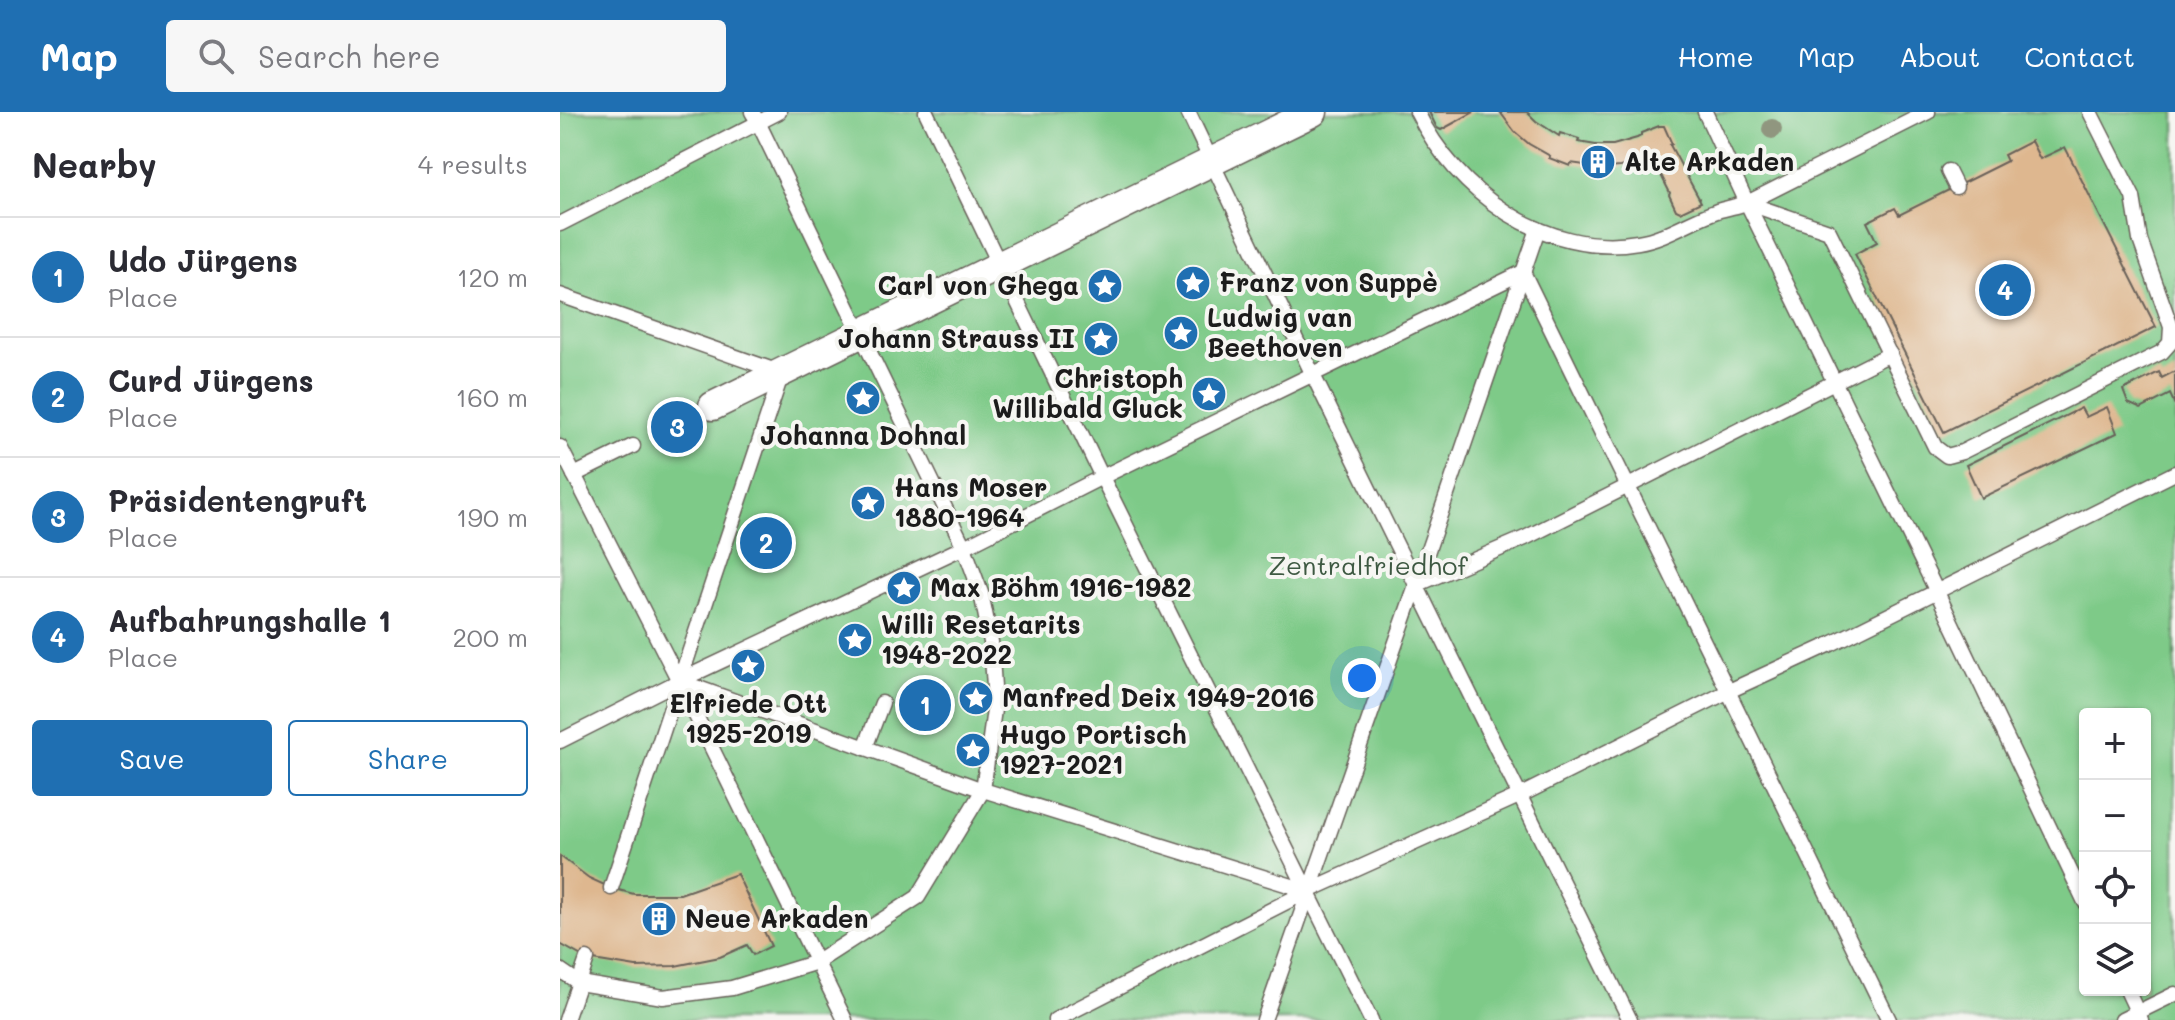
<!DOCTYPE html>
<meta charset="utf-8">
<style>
body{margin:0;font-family:Mali,sans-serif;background:#f7f7f7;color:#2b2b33}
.controls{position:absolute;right:24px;bottom:24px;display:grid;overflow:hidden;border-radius:8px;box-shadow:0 2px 6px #0004}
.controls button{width:72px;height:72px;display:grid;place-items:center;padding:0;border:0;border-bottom:2px solid #e1e1e2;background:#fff;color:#2b2b33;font:40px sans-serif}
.you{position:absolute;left:802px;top:566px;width:28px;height:28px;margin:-20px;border:6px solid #fff;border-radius:50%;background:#1a73e8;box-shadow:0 0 0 12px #1a73e833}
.badge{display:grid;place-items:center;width:52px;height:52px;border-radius:50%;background:#1f6fb2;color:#fff;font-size:26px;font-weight:700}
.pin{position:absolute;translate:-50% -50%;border:4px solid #fff;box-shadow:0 2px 8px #0006}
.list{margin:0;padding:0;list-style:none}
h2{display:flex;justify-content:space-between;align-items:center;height:104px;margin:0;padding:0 32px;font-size:34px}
h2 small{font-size:26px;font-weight:400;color:#7c7c81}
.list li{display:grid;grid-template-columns:52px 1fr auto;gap:24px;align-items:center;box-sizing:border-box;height:120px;padding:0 32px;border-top:2px solid #e1e1e2}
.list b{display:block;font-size:30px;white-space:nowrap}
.list p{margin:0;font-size:26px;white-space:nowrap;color:#7c7c81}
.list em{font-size:26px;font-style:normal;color:#7c7c81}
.actions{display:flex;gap:16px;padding:24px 32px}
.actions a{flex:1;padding:18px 0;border:2px solid #1f6fb2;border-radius:8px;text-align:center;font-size:28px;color:#1f6fb2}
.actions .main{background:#1f6fb2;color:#fff}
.icon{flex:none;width:44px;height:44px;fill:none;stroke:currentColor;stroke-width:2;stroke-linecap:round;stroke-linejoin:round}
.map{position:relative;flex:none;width:1615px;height:908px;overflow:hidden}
header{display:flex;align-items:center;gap:48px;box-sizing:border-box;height:112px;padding:0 40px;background:#1f6fb2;color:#fff}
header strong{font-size:38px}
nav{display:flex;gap:44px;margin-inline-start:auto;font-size:28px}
.search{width:560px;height:72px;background:#f7f7f7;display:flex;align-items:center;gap:20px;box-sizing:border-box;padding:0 28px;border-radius:8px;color:#7c7c81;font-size:30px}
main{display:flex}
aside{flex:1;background:#fff}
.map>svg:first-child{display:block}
.green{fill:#7eca88;stroke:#4d7352;stroke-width:2;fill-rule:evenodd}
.building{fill:#deb78f}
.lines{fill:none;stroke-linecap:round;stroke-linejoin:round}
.service-casing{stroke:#686159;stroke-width:17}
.minor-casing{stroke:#686159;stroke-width:31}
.service{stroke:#fff;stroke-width:14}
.minor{stroke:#fff;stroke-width:28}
.tree{fill:#90967f}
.labels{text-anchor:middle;stroke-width:8;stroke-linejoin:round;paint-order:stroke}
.poi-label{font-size:26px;font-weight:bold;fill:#1c1c1c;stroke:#f6f6f2;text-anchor:start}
.park-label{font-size:26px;fill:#3e5942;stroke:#f6f6f2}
</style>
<header>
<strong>Map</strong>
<div class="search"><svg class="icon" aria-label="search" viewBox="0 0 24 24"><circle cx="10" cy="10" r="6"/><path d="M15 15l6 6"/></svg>Search here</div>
<nav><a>Home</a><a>Map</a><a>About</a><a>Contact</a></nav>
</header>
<main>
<aside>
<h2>Nearby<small>4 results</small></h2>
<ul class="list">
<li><span class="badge">1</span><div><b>Udo Jürgens</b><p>Place</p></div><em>120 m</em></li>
<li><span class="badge">2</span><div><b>Curd Jürgens</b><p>Place</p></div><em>160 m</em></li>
<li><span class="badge">3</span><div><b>Präsidentengruft</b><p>Place</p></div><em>190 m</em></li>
<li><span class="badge">4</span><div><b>Aufbahrungshalle 1</b><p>Place</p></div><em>200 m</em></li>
</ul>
<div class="actions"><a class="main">Save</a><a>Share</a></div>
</aside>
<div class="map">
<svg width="1615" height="908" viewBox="0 0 1615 908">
<rect width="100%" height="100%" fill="#f6f6f2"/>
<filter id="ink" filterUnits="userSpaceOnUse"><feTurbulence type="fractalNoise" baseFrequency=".0125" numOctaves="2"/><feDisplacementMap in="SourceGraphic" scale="16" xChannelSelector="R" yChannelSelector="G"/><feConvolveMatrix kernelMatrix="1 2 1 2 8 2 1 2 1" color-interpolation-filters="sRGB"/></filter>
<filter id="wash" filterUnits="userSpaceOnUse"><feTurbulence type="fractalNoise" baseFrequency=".006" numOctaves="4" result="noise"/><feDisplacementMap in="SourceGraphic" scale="32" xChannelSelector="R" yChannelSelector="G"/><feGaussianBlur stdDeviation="1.8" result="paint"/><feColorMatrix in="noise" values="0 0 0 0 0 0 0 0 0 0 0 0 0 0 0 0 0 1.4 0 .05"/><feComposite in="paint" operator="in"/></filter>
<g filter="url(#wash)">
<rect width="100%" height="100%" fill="#f4e1ca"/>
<path class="green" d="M0,0H1615V908H0ZM1525,602H1585V878H1525Z"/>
<g id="blocks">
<g class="building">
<path d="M869,0H914L881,18L877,16Z"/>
<path d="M940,0H967L976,9L999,24L1000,21L1019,27L1018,30L1036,33H1053L1077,26L1081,24V21L1099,14H1104L1112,32L1110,33L1141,90L1120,100L1116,98L1109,83L1110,81L1091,43L1081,49L1060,55L1046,56L1011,51L1010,54L989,46L990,44L969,32L955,20Z"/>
<path d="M1471,29L1480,47L1505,35L1596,215L1384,320L1295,142L1317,130L1307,110L1335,96L1339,103L1447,49L1444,43Z"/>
<path d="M1615,259V293L1610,282L1581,297L1568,291L1563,278L1599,260L1602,266Z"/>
<path d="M1547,295L1557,321L1421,386L1406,353L1521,296L1526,305Z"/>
<path d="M0,744L29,766L51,776L74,782H120L177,762L211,834L193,843L187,833L160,845L115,854L76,855L27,847L0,832Z"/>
</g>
</g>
</g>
<g filter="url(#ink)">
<use href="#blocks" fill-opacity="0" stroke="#686159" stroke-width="2"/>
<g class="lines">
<defs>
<g id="service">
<path d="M366,0L542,365L811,908"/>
<path d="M628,0L752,261L1070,908"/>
<path d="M857,0C896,80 985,146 1078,130C1105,126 1131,108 1157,99C1167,96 1177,94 1187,91"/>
<path d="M1145,0L1187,91L1376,478L1525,790"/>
<path d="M1368,0L1187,91L1269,119L1375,335L1387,344L1402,340L1602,240L1610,231L1611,215L1580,128L1573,85L1530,0"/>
<path d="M1388,59L1396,75"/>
<path d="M0,112L219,0"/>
<path d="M0,183L222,261L51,776"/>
<path d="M0,335L119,569L285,908"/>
<path d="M14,363L73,334"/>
<path d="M856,473L965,426L1330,242"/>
<path d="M119,569L423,678L748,779"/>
<path d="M0,629L119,569L404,435L542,365L963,160L1329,908"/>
<path d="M305,636L322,591"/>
<path d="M0,858L19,871L103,885L172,876L257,850L358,785L423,678L435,590L431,530L421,481L404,435L198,10L192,0"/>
<path d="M1567,878L1581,908"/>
<path d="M6,908L27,847"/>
<path d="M495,908L748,779L961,683L1169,579L1271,532L1615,361"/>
<path d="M704,908L856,473L978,117"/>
<path d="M1562,908L1615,882"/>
</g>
<path id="minor" d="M153,294L753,0"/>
</defs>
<use href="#service" class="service-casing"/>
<use href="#minor" class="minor-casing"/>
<use href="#service" class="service"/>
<use href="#minor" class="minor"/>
</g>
<circle class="tree" cx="1212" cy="17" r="10"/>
</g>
<defs>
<symbol id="building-disc" viewBox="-11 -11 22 22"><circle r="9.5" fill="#1f6fb2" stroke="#f6f6f2"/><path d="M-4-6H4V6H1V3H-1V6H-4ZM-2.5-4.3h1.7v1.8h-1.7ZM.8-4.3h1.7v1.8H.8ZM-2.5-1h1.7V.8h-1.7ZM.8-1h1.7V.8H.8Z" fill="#fff"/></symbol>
<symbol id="sight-disc" viewBox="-11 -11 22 22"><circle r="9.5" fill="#1f6fb2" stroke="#f6f6f2"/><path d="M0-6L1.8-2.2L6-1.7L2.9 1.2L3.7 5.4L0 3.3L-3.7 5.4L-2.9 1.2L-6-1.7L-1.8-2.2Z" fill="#fff"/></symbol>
</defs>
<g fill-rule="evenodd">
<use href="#building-disc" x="1018" y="30" width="40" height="40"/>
<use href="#sight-disc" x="613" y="151" width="40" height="40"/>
<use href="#sight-disc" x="525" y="154" width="40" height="40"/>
<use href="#sight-disc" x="601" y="201" width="40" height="40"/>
<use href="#sight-disc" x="521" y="207" width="40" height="40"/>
<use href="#sight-disc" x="629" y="262" width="40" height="40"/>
<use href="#sight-disc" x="283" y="266" width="40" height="40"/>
<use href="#sight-disc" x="288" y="371" width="40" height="40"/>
<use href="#sight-disc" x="324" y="456" width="40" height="40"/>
<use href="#sight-disc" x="275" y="508" width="40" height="40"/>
<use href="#sight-disc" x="168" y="534" width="40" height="40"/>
<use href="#sight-disc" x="396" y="566" width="40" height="40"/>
<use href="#sight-disc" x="393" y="618" width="40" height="40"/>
<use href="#building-disc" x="79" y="787" width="40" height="40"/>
</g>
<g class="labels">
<g class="poi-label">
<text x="1064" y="59">Alte Arkaden</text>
<text x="659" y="180">Franz von Suppè</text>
<text x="519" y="183" text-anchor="end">Carl von Ghega</text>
<text x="647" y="215">Ludwig van<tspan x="647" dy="30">Beethoven</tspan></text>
<text x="515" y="236" text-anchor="end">Johann Strauss II</text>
<text x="623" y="276" text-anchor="end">Christoph<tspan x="623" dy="30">Willibald Gluck</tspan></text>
<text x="303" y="333" text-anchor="middle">Johanna Dohnal</text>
<text x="334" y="385">Hans Moser<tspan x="334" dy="30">1880-1964</tspan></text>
<text x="370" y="485">Max Böhm 1916-1982</text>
<text x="321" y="522">Willi Resetarits<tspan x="321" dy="30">1948-2022</tspan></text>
<text x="442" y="595">Manfred Deix 1949-2016</text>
<text x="188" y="601" text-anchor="middle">Elfriede Ott<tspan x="188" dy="30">1925-2019</tspan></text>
<text x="439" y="632">Hugo Portisch<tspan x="439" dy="30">1927-2021</tspan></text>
<text x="125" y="816">Neue Arkaden</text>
</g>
<g class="park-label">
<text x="808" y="463">Zentralfriedhof</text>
</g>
</g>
</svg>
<div class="controls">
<button>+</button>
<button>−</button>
<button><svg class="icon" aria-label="locate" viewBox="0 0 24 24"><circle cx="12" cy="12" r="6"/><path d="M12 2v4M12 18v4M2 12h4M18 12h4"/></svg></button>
<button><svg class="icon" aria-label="layers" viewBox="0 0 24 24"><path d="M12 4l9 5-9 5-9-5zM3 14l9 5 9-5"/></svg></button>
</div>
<div class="you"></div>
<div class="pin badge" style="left:365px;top:593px">1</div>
<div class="pin badge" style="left:206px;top:431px">2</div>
<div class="pin badge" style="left:117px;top:315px">3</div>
<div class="pin badge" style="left:1445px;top:178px">4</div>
</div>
</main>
